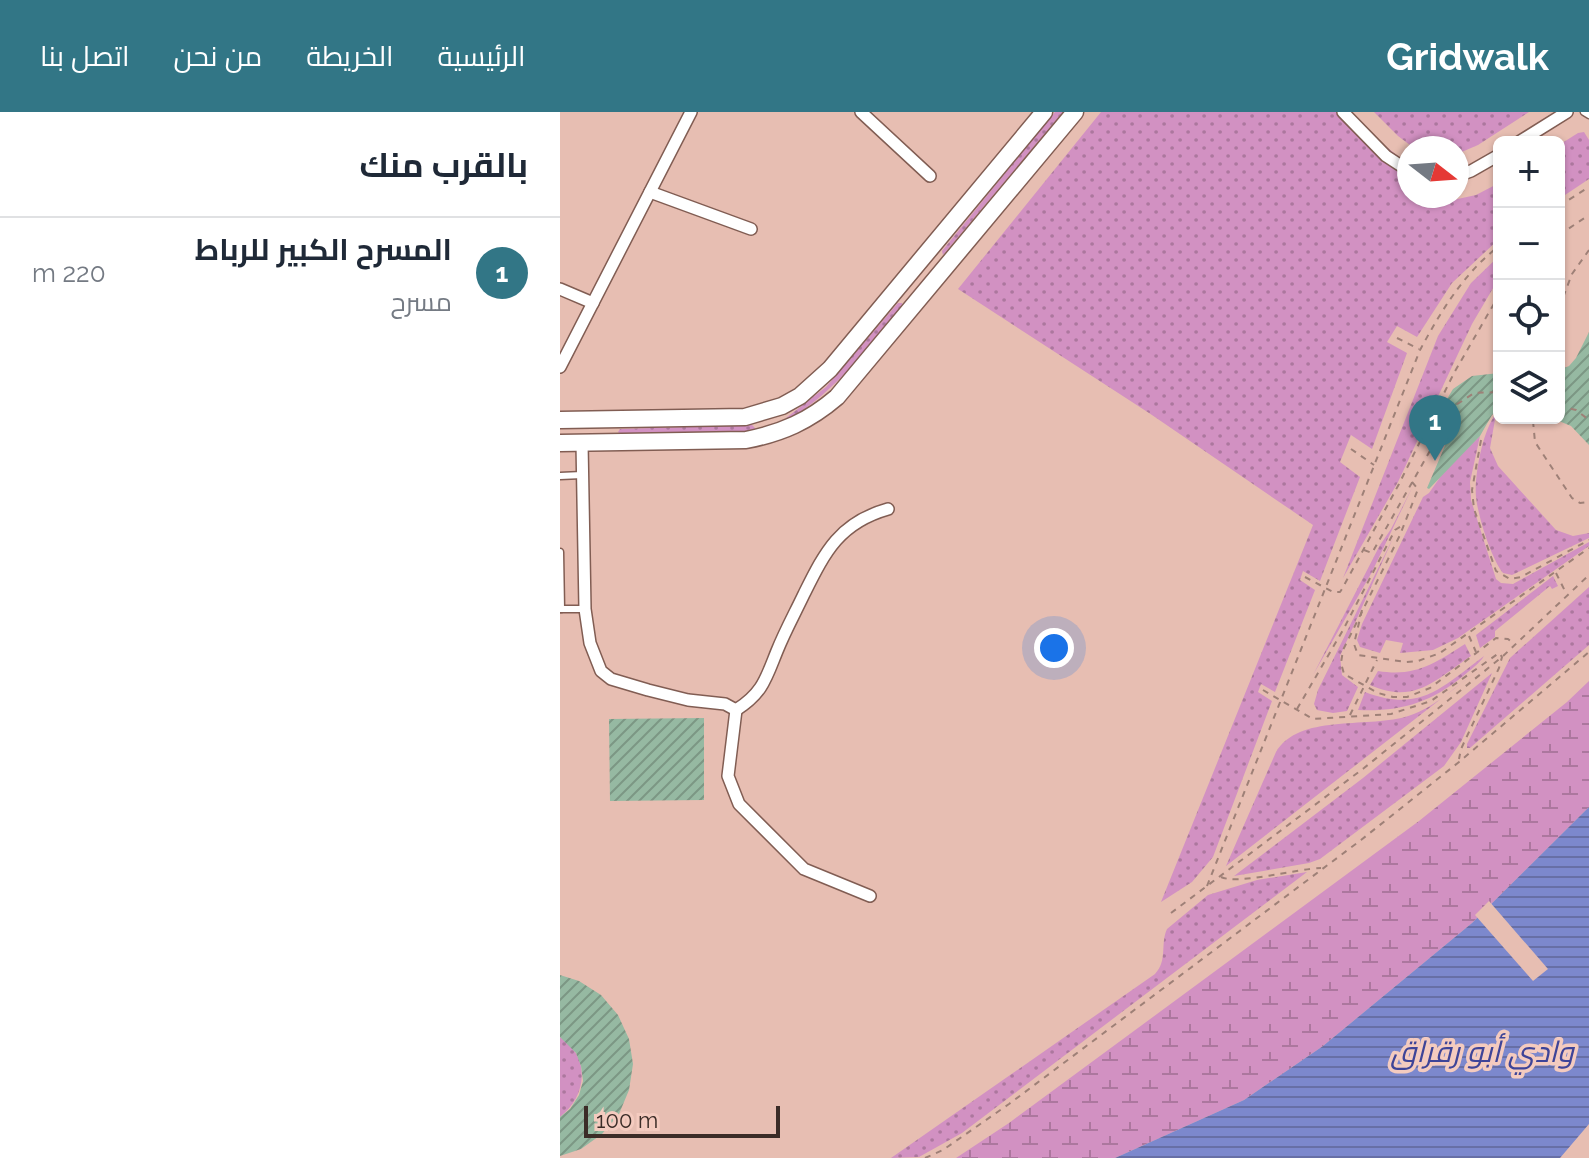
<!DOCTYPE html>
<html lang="ar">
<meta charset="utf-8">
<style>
body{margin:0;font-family:Raleway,Cairo,sans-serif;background:#f2f2f3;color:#1f2937;direction:rtl}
.controls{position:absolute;right:24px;top:24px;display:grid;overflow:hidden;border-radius:12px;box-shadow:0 2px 6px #0004}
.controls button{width:72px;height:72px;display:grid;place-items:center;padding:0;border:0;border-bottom:2px solid #e0e1e3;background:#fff;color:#1f2937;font:40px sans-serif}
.compass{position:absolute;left:837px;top:24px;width:72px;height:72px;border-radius:50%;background:#fff;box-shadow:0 2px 6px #0004;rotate:107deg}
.scale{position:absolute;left:24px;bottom:20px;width:196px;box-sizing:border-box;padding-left:8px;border:4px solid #3b2c27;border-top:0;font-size:22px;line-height:28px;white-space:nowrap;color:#3b2c27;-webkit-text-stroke:6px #f4cbbf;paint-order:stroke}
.you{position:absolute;left:494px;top:536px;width:28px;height:28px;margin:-20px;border:6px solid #fff;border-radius:50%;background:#1a73e8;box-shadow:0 0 0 12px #1a73e833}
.badge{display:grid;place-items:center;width:52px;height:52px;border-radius:50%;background:#327686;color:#fff;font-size:26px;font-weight:700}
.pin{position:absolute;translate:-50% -66px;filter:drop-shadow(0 2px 4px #0008)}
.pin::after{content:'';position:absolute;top:42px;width:28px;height:24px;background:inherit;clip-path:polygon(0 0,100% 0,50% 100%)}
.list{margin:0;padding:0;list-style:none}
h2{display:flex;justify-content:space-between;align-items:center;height:104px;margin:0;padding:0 32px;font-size:34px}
h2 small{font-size:26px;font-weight:400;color:#747a83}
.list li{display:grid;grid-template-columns:52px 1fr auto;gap:24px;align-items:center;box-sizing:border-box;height:112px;padding:0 32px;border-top:2px solid #e0e1e3}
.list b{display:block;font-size:30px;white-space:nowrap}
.list p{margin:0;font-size:26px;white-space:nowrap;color:#747a83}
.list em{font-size:26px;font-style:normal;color:#747a83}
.icon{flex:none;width:44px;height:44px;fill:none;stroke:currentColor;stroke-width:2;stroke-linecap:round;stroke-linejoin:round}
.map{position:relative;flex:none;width:1029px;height:1046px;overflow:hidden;direction:ltr}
header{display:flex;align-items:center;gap:48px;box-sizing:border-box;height:112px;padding:0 40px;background:#327686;color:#fff}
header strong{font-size:38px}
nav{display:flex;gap:44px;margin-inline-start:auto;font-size:28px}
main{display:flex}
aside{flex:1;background:#fff}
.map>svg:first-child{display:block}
.grass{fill:url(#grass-dots)}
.wetland{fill:url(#wetland-marsh)}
.water{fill:url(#water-rules)}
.pier{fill:#e7beb2}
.building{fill:url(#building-hatch)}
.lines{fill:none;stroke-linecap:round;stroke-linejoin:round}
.lane-casing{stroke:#815d53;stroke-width:9}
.street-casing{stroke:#815d53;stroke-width:14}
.secondary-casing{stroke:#815d53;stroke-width:19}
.path{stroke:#9e8077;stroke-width:2;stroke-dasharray:6 6;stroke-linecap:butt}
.lane{stroke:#fff;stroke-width:6}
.street{stroke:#fff;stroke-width:11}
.secondary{stroke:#fff;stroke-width:16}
.labels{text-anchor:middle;stroke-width:7;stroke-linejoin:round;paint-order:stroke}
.water-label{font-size:30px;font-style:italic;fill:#3e4498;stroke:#f4cbbf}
</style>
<header>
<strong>Gridwalk</strong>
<nav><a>الرئيسية</a><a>الخريطة</a><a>من نحن</a><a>اتصل بنا</a></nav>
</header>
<main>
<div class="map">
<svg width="1029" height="1046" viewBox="0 0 1029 1046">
<defs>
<pattern id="grass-dots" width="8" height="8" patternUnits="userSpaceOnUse" patternTransform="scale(2)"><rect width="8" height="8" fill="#d291c2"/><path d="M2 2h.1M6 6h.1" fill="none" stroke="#ac779e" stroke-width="1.8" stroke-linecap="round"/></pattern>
<pattern id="wetland-marsh" width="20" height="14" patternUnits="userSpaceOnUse" patternTransform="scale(2)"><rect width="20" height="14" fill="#d291c2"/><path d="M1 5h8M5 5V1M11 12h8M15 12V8" fill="none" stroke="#ac779e"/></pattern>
<pattern id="water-rules" width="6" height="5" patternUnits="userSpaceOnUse" patternTransform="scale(2)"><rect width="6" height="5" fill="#7c88cd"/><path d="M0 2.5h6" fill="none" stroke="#676fa6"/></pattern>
<pattern id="building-hatch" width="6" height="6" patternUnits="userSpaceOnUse" patternTransform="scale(2)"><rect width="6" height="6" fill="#96b9a2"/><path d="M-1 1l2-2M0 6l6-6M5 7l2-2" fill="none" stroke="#7c9784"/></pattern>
</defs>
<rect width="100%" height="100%" fill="#e7beb2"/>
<g class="grass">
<path d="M495,0H503L383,143L382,139Z"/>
<path d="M541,0H783L849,53V84H888L893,88L916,83L939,71V127L892,171L857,225L837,214L827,230L847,241L812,337L791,323L780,350L800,365L760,469L743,459L740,468L755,478L715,580L701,572L698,580L712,589L653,745L632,770L601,790L753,413L589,301L398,177Z"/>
<path d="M814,0H969L918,33L897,42V36H854L838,24Z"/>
<path d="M1024,20L1029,28V67L999,87V33L1018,21Z"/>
<path d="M939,144V166L912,212L838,370L783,466L878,224L911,171Z"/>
<path d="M338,191H342V195C307,235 276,280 229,307L226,306L266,275Z"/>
<path d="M936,302L930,336L938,354L996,418L1013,424L1029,421V426L952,463L943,461C931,446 918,404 916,385C914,364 923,317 936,302Z"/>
<path d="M192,313L195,316L193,319L60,322L58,320L60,317Z"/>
<path d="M920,324L910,370L911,388L936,467L941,471L953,472L1029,430V434L898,526L873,538L840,541L843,531L826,528L820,541L800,535L797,528L802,512L863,385L869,381L888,354Z"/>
<path d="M852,376L812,460L753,563L820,433L831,417Z"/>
<path d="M834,424L780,544L782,563L798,575L787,599L773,601L757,598L754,592L758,578Z"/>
<path d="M993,464L998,474L992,477L990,474L935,519V525L920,536L916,523Z"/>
<path d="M1029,475V533L910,636H907V632L950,546Z"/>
<path d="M905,532L911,544C875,568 855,593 810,573L818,559C855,565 874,552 905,532Z"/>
<path d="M924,544C920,551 910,558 902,565C870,591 839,600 798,598L805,580C860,601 881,576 924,544Z"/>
<path d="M932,561L901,630L884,654L760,747L749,751L674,764L803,666Z"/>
<path d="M913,562L666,754L716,640C739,602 805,616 845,605C871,598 892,578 913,562Z"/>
<path d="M747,760L402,1021L359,1045L331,1046L595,862C608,848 600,832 607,817L648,783L697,768Z"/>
<path d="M0,925C31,945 27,984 0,1005Z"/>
</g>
<path class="wetland" d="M1029,569V695L912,811L763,934L684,988L555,1046H396L449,1011L859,709L1007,590Z"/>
<path class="water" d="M1029,695V1012L1000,1046H555L684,988L763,934L912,811Z"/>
<path class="pier" d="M929,789L988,857L973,869L915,803Z"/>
<g class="building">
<path d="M1029,220V333L1011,314L999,309V258L1009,254L1016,246Z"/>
<path d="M939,261V297L932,303L920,324L869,377L867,376L887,329L870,320L887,287L893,277L912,264Z"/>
<path d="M144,606V688L50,689L49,607Z"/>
<path d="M0,863L19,869L41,883L58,903L69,927L73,952L69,978L59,1002L42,1022L21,1037L0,1044V1005L10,997L19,983L23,969L21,954L16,941L0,925Z"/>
</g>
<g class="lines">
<defs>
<g id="lane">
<path d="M1024,0L1029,3"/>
<path d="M0,364L22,363"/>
<path d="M0,440L1,497"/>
<path d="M0,497H25"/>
</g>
<g id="street">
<path d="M301,0L370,64"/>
<path d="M783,0L826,44L849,59"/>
<path d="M959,30L1007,0"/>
<path d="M897,64L911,59L939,43"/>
<path d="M90,80L191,117"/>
<path d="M0,177L33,191"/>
<path d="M0,255L131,0"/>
<path d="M22,331L25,497L30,531L41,559L51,567L88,578L128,588L165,592L176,598L168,664L179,692L244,757L310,784"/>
<path d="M176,598C203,581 206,566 217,539C225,519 235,501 244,482C265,440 279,411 328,397"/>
</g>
<g id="secondary">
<path d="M0,308L185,305L222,294L240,284L270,257L484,0"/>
<path d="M0,331L186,328C222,321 249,309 277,285L515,0"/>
</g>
</defs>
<use href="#lane" class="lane-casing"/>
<use href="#street" class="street-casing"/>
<use href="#secondary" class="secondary-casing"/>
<g class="path">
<path d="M999,94L1029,75"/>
<path d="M999,123L1029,103"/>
<path d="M999,196L1012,162L1029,138"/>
<path d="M837,226L859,237"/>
<path d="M999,294L1016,298L1029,308"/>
<path d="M973,309L975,330L1012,386L1020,391L1029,390"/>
<path d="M921,328L912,378L914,397L936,459L950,467L961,465L1029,428"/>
<path d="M791,337L814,353"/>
<path d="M852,370L858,377L840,423L783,538L781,551L784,562L818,581L833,585H847L870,576L936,526L948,527L955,533"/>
<path d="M804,438L812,441L896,293L914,281L939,280"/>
<path d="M996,461L1006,481"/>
<path d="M745,465L773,480H780L782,477L839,372L894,261L939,183"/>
<path d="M802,498L794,532L798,543L846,550L858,549L880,541L1029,436"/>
<path d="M909,524L916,540"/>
<path d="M703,578L753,607L831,602L871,589L939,541L942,545L939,556L901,637L899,647"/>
<path d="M737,597L783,518L835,418L843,413"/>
<path d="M790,603L817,548"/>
<path d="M661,765C678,773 736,757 761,756"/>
<path d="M647,774L860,238C881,199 904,161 939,134"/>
<path d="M611,801L804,656L942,545L1029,463"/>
<path d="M365,1046L383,1038L449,992L801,728L899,650L1029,540"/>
</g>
<use href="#lane" class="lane"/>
<use href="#street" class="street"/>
<use href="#secondary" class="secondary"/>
</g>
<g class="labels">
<g class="water-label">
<text x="922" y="950">وادي أبو رقراق</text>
</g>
</g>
</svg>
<div class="controls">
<button>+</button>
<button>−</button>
<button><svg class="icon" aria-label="locate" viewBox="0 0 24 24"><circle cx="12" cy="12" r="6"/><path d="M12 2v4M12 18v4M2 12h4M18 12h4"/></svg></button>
<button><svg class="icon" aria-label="layers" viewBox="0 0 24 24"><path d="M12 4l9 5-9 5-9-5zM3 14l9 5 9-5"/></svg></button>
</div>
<svg class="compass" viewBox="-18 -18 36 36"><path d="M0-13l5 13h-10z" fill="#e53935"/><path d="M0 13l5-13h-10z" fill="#747a83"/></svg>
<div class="scale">100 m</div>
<div class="you"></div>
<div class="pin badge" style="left:875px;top:349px">1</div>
</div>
<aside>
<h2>بالقرب منك<small></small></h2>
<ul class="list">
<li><span class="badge">1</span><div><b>المسرح الكبير للرباط</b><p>مسرح</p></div><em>220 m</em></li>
</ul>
</aside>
</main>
